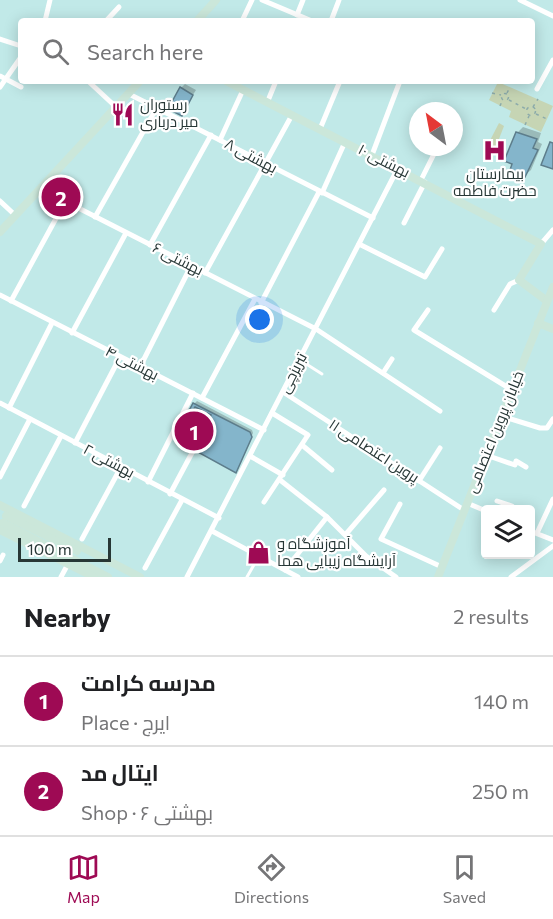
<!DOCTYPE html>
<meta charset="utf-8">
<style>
body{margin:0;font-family:Commissioner,Cairo,sans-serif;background:#f6f6f6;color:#202124}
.controls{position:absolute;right:18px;bottom:18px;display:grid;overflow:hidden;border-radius:6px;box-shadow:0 3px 15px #0003}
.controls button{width:54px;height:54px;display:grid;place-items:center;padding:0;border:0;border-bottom:2px solid #e0e0e0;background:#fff;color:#202124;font:30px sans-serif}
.compass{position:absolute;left:409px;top:102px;width:54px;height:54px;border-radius:50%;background:#fff;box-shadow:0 3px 15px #0003;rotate:328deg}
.scale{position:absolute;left:18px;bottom:15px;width:93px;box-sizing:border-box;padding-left:6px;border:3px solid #273736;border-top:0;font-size:16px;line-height:21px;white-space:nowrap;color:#273736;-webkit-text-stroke:4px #fff;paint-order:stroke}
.you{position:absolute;left:260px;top:320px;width:21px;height:21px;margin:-15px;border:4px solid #fff;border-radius:50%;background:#1a73e8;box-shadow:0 0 0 9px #1a73e833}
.badge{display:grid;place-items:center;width:39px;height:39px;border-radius:50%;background:#9e0a54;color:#fff;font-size:20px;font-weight:700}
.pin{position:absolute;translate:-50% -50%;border:3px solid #fff;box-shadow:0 2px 6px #0006}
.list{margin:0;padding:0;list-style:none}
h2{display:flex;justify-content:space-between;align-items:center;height:78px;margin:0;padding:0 24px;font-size:26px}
h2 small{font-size:20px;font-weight:400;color:#757577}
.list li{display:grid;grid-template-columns:39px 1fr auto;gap:18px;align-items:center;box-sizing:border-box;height:90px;padding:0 24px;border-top:2px solid #e0e0e0}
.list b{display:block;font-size:22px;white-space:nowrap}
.list p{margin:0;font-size:20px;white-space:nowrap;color:#757577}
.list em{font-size:20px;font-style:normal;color:#757577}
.icon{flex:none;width:33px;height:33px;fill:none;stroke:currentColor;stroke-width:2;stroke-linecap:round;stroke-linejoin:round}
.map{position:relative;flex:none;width:553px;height:577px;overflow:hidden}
.search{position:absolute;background:#fff;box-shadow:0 3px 15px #0003;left:18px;right:18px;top:18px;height:66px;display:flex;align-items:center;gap:15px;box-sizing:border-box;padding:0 21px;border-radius:6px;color:#757577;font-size:22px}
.sheet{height:258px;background:#fff}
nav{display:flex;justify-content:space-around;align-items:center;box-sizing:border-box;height:84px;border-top:2px solid #e0e0e0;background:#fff;font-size:16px;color:#757577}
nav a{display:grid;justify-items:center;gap:3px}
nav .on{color:#9e0a54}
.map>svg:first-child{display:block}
.green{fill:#c6d5b4}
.shadow{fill:#0003}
.building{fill:#84b5cb;stroke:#5d7d8b;stroke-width:1.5}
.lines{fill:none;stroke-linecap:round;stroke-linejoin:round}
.path{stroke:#8cabaa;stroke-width:1.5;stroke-dasharray:3 4.5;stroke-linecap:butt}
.lane{stroke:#fff;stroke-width:3}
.street{stroke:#fff;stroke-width:5}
.secondary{stroke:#cbe7da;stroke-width:8}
.labels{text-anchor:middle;stroke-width:4.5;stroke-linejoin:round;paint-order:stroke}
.poi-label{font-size:15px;fill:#273736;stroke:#fff;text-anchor:start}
.street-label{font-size:15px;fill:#273736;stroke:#fff}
</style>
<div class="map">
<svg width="553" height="577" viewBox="0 0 553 577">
<rect width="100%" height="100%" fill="#c1e9e8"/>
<g class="green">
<path d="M498,82L553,106L541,132L509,117L511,111L489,100Z"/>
<path d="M499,123L504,126L492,157L484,152Z"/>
</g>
<g class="shadow">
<path d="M185,84L196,90L181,114V88Z"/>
<path d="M523,127L541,133L538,142L542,144L531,170L525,175L517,133Z"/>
<path d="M197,401L252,430L253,433L238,468L194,404Z"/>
</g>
<g class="building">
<path d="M180,87L193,95L182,116L168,109Z"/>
<path d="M516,132L537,139L533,148L538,150L525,177L510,170L512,164L504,161Z"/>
<path d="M550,142L553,143V169L541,165Z"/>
<path d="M193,403L250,432L252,437L236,473L174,439Z"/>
<path d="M195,407L211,415L208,419L211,421L201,442H196L194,448L177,439Z"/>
</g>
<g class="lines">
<g class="path">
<path d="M492,93L501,95"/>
<path d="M507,93L510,87"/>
<circle cx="505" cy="97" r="3.5"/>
<path d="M509,100L526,109"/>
<path d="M500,106L502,101"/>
<circle cx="531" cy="111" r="4.5"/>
<path d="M533,107L538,99"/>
<path d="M536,114L547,119"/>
<path d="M525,125L529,116"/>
</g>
<g class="lane">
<path d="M300,360L322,374"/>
<path d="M247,577L259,556"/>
</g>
<g class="street">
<path d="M262,0L312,21"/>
<path d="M520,0L553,16"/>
<path d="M297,15L303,0"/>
<path d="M45,21L50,0"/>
<path d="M106,21L119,7"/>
<path d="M242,21L252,0"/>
<path d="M331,21L339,0"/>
<path d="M0,39L21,46"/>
<path d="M0,76L21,87"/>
<path d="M88,81L116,107"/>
<path d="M0,87L21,57"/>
<path d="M537,89L553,60"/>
<path d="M129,94L373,218"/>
<path d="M267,103L276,81"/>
<path d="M320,129L340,81"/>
<path d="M220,140L243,90"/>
<path d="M372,155L400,81"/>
<path d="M421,180L435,152"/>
<path d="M41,189L316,329L440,411"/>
<path d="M322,193L345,142"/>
<path d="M0,201L16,216"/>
<path d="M95,217L156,109"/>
<path d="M404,223L425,182"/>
<path d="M359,244L425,277L442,249"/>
<path d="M541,244L553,230"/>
<path d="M150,245L211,135"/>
<path d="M205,273L292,115"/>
<path d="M0,295L264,430"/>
<path d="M11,301L65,202"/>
<path d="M261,303L319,192"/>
<path d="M428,310L414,330L512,390"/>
<path d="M494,310L510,284L519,280"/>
<path d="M72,333L126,233"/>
<path d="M140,367L191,266"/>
<path d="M383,373L392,359"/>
<path d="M283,392L464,510"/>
<path d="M202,398L255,299"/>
<path d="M0,403L219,518"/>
<path d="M9,408L52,323"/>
<path d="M501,416L540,428H547L553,419"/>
<path d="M75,443L120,357"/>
<path d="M302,445L332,470"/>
<path d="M486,455L515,465L516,461L526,467"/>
<path d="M250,456L283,475"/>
<path d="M0,477L30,419"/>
<path d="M280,480L327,517L366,556L396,577"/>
<path d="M419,481L440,448"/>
<path d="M148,482L193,393"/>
<path d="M170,494L193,451"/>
<path d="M497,501L512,506L511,509"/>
<path d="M264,502L308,435L272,413"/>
<path d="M467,503L486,511"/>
<path d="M400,504L381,539L442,567"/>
<path d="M24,506L61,436"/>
<path d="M212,531L298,577"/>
<path d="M530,531L553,540"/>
<path d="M537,533L553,499"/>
<path d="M346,534L384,490"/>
<path d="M82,539L121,467"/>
<path d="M0,561L3,555"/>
<path d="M145,568L182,500"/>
<path d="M285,570L327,517"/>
<path d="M61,577L68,564"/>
<path d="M187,577L398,168"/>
<path d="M511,577L553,546"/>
</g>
<g class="secondary">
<path d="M197,21L216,0"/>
<path d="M226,81L541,244L519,280L547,301"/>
<path d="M0,232L140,81"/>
<path d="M538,323L553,329"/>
<path d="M0,505L140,577"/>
<path d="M6,516L77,551"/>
<path d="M3,523L108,577"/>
<path d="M0,530L94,577"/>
<path d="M438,577L553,287"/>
</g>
</g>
<defs>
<symbol id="restaurant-bare" viewBox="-9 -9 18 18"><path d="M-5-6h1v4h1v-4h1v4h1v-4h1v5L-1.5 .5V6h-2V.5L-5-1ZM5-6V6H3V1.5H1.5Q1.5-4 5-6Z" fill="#9e0a54" stroke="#fff" stroke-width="2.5" paint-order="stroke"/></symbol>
<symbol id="hospital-bare" viewBox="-9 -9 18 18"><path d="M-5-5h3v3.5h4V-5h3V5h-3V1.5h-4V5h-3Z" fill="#9e0a54" stroke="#fff" stroke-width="2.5" paint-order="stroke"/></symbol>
<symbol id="shop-bare" viewBox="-9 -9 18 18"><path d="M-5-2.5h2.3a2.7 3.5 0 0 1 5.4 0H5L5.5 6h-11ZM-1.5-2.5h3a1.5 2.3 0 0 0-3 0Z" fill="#9e0a54" stroke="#fff" stroke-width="2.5" paint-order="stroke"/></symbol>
</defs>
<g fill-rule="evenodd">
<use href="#restaurant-bare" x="106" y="98" width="33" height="33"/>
<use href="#hospital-bare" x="478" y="134" width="33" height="33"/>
<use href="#shop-bare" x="242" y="536" width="33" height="33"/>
</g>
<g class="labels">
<g class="poi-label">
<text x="140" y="110">رستوران<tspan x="140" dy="17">میر درباری</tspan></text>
<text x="495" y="179" text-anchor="middle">بیمارستان<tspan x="495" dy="17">حضرت فاطمه</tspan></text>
<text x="277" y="549">آموزشگاه و<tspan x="277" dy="17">آرایشگاه زیبایی هما</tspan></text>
</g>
<g class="street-label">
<text transform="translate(251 156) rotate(28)" y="5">بهشتی ۸</text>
<text transform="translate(384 161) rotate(27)" y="5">بهشتی ۱۰</text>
<text transform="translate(178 259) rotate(27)" y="5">بهشتی ۶</text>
<text transform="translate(132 363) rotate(27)" y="5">بهشتی ۴</text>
<text transform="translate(293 373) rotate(-63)" y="5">تبریزچی</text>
<text transform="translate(495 432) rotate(-68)" y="5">خیابان پروین اعتصامی</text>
<text transform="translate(374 451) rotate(33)" y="5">پروین اعتصامی ۱۱</text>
<text transform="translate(109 461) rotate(28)" y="5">بهشتی ۲</text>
</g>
</g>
</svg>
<div class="controls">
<button><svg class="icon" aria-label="layers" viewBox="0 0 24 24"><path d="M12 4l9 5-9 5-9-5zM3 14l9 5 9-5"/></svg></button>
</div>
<svg class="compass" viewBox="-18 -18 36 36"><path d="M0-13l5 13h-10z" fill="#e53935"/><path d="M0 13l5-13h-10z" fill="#757577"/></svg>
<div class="scale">100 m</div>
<div class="you"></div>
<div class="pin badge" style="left:194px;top:431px">1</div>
<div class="pin badge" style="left:61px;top:197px">2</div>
<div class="search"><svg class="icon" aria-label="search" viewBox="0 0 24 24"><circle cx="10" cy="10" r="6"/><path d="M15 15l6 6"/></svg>Search here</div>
</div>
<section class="sheet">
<h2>Nearby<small>2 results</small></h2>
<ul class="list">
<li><span class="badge">1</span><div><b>مدرسه کرامت</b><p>Place · ایرج</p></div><em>140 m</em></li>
<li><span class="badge">2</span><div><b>ایتال مد</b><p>Shop · بهشتی ۶</p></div><em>250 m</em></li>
</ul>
</section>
<nav>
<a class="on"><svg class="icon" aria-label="map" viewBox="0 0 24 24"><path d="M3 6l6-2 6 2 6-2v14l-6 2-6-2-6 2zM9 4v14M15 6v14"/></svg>Map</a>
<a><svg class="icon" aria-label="directions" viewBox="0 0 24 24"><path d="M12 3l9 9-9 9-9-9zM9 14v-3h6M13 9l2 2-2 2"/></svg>Directions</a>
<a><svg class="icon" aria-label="saved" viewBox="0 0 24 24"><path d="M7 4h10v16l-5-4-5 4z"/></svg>Saved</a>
</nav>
